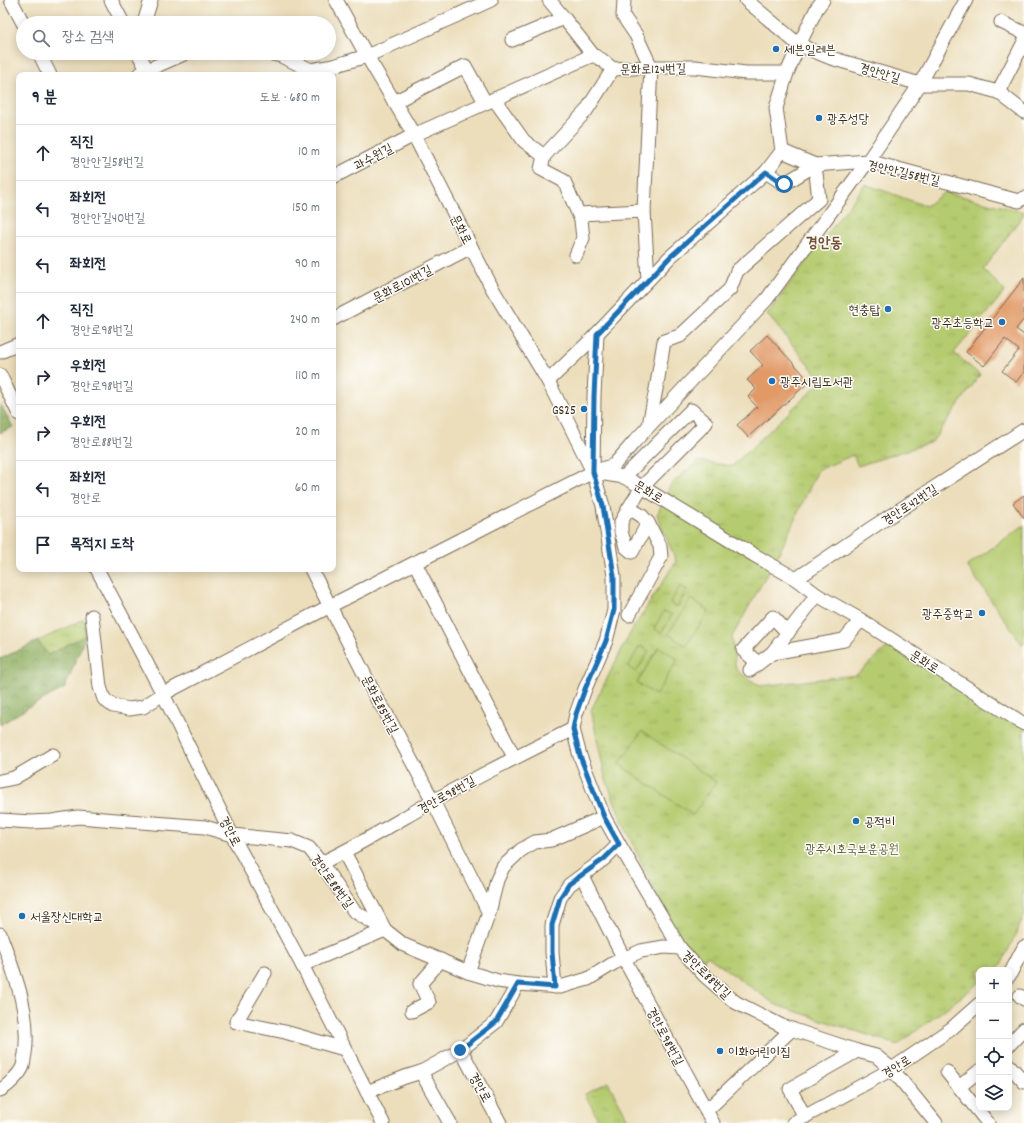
<!DOCTYPE html>
<html lang="ko">
<meta charset="utf-8">
<style>
body{margin:0;font-family:Dekko,"Poor Story",sans-serif;background:#f2f2f3;color:#1f2937}
.controls{position:absolute;right:12px;bottom:12px;display:grid;overflow:hidden;border-radius:8px;box-shadow:0 2px 10px #0003}
.controls button{width:36px;height:36px;display:grid;place-items:center;padding:0;border:0;border-bottom:1px solid #e0e1e3;background:#fff;color:#1f2937;font:20px sans-serif}
.stop{position:absolute;width:12px;height:12px;margin:-9px;border:3px solid #1f6fb2;border-radius:50%;background:#fff}
.stop.end{background:#1f6fb2;border-color:#fff;box-shadow:0 1px 4px #0008}
.list{margin:0;padding:0;list-style:none}
h2{display:flex;justify-content:space-between;align-items:center;height:52px;margin:0;padding:0 16px;font-size:17px}
h2 small{font-size:13px;font-weight:400;color:#747a83}
.list li{display:grid;grid-template-columns:26px 1fr auto;gap:12px;align-items:center;box-sizing:border-box;height:56px;padding:0 16px;border-top:1px solid #e0e1e3}
.list b{display:block;font-size:15px;white-space:nowrap}
.list p{margin:0;font-size:13px;white-space:nowrap;color:#747a83}
.list em{font-size:13px;font-style:normal;color:#747a83}
.icon{flex:none;width:22px;height:22px;fill:none;stroke:currentColor;stroke-width:2;stroke-linecap:round;stroke-linejoin:round}
.map{position:relative;flex:none;width:1024px;height:1123px;overflow:hidden}
.search{position:absolute;background:#fff;box-shadow:0 2px 10px #0003;left:16px;top:16px;width:320px;height:44px;display:flex;align-items:center;gap:10px;box-sizing:border-box;padding:0 14px;border-radius:22px;color:#747a83;font-size:15px}
.panel{position:absolute;background:#fff;box-shadow:0 2px 10px #0003;left:16px;top:72px;width:320px;height:500px;border-radius:8px}
.map>svg:first-child{display:block}
.grass{fill:url(#grass-tufts);stroke:#787a46}
.forest{fill:url(#forest-crowns);stroke:#666c40}
.pitch{fill:#b5cb6f;stroke:#787a46}
.building{fill:#e19966}
.lines{fill:none;stroke-linecap:round;stroke-linejoin:round}
.minor-casing{stroke:#796955;stroke-width:15}
.minor{stroke:#fff;stroke-width:13}
.route{stroke:#1f6fb2;stroke-width:5}
.poi-dot{fill:#1f6fb2;stroke:#fdfcf7;stroke-width:1.5}
.labels{text-anchor:middle;stroke-width:3;stroke-linejoin:round;paint-order:stroke}
.poi-label{font-size:13px;fill:#3b2a1e;stroke:#fdfcf7;text-anchor:start}
.street-label{font-size:13px;fill:#3b2a1e;stroke:#fdfcf7}
.park-label{font-size:13px;fill:#605a36;stroke:#fdfcf7}
.quarter-label{font-size:15px;font-weight:bold;fill:#755137;stroke:#fdfcf7}
</style>
<div class="map">
<svg width="1024" height="1123" viewBox="0 0 1024 1123">
<defs>
<pattern id="grass-tufts" width="24" height="20" patternUnits="userSpaceOnUse"><rect width="24" height="20" fill="#b5cb6f"/><path d="M3 7l-1-3M5 7V3M7 7l1-3M15 17l-1-3M17 17v-4M19 17l1-3" fill="none" stroke="#9dae60"/></pattern>
<pattern id="forest-crowns" width="20" height="18" patternUnits="userSpaceOnUse"><rect width="20" height="18" fill="#90af62"/><path d="M2 6a3 3 0 1 1 6 0M12 15a3 3 0 1 1 6 0" fill="none" stroke="#778f50"/></pattern>
</defs>
<rect width="100%" height="100%" fill="#fdfcf7"/>
<filter id="ink" filterUnits="userSpaceOnUse"><feTurbulence type="fractalNoise" baseFrequency=".025" numOctaves="2"/><feDisplacementMap in="SourceGraphic" scale="8" xChannelSelector="R" yChannelSelector="G"/><feConvolveMatrix kernelMatrix="1 2 1 2 8 2 1 2 1" color-interpolation-filters="sRGB"/></filter>
<filter id="wash" filterUnits="userSpaceOnUse"><feTurbulence type="fractalNoise" baseFrequency=".012" numOctaves="4" result="noise"/><feDisplacementMap in="SourceGraphic" scale="16" xChannelSelector="R" yChannelSelector="G"/><feGaussianBlur stdDeviation="0.9" result="paint"/><feColorMatrix in="noise" values="0 0 0 0 0 0 0 0 0 0 0 0 0 0 0 0 0 1.4 0 .05"/><feComposite in="paint" operator="in"/></filter>
<g filter="url(#wash)">
<rect width="100%" height="100%" fill="#ecdebb"/>
<g class="grass">
<path d="M865,184L926,206L945,192L1024,212V214L983,269L1005,291L954,353L980,375L932,442L858,466L853,455L818,470L781,549L732,637L736,670L760,686L856,675L891,644L1024,726V917L1001,965L995,970H979V983L898,1045L776,1005L707,956L704,960L676,934L624,826L605,777L591,710L629,635L676,561L657,515L671,484L698,461L732,466L822,381L767,314Z"/>
<path d="M84,619L86,635L48,655L38,641Z"/>
<path d="M608,1082L628,1119L620,1123H600L585,1094Z"/>
</g>
<g class="forest">
<path d="M0,403L13,427L0,433Z"/>
<path d="M86,635L65,688L29,707L0,725V659L38,641L48,655Z"/>
</g>
<g class="pitch">
<path d="M1024,525V643L1022,644L967,566Z"/>
<path d="M680,586L687,590L677,607L670,603Z"/>
<path d="M691,599L709,611L686,646L668,634Z"/>
<path d="M664,611L672,615L661,633L654,628Z"/>
<path d="M640,646L649,651L636,672L628,667Z"/>
<path d="M659,647L678,659L656,695L637,683Z"/>
<path d="M642,731L716,782L693,815L619,764Z"/>
</g>
<g id="blocks">
<g class="building">
<path d="M1024,278V319L1016,329L1024,335V372L1016,382L1002,371L1019,350L1005,339L984,366L966,352Z"/>
<path d="M767,335L810,381L748,437L737,425L757,407L748,397L756,389L747,380L763,365L750,351Z"/>
<path d="M1024,495V518L1013,503Z"/>
</g>
</g>
</g>
<g filter="url(#ink)">
<use href="#blocks" fill-opacity="0" stroke="#796955" stroke-width="1"/>
<g class="lines">
<defs>
<g id="minor">
<path d="M11,0L23,23"/>
<path d="M111,0L123,23"/>
<path d="M336,0L367,56L414,135L492,288L548,381L593,472L624,477L642,487L754,555L796,579L817,595L861,620L1024,724"/>
<path d="M549,0L564,18L593,55L602,60L613,69L651,67H695L746,73H787"/>
<path d="M624,0L623,16L636,35L651,67L644,211L648,279"/>
<path d="M746,0L799,45L831,58L920,84H969L998,92L1024,112"/>
<path d="M1001,22L1024,33"/>
<path d="M144,23L151,0"/>
<path d="M512,40L564,18"/>
<path d="M39,53L50,75"/>
<path d="M138,53L150,75"/>
<path d="M269,53L281,56L311,70L333,66L367,56L491,0"/>
<path d="M138,75L147,70L186,53"/>
<path d="M998,92L1024,42"/>
<path d="M494,99L524,141L544,156L586,111L613,69"/>
<path d="M394,102L465,66L485,102"/>
<path d="M544,156L541,169L564,181L581,220L583,238L576,255"/>
<path d="M766,172L784,184L815,165L868,161L1019,201L1024,198"/>
<path d="M333,177L414,135L593,55"/>
<path d="M579,214L644,211"/>
<path d="M333,319L471,247"/>
<path d="M597,334L594,396L593,472L603,506L614,576V610L606,641L585,689L576,714L573,729L580,756L604,817L619,844L680,948"/>
<path d="M0,352L19,344"/>
<path d="M0,375L19,414"/>
<path d="M548,381L590,341L670,257L766,172L782,151L776,108L787,73L799,45L817,8L823,0"/>
<path d="M649,425L657,384L664,341L680,336L730,289L737,271L819,199L815,165L782,151"/>
<path d="M624,477L691,410L706,423L642,487L629,508L621,522V532L626,547L632,552L648,523"/>
<path d="M415,563L514,757"/>
<path d="M97,569L163,694L232,835L302,965L383,1123"/>
<path d="M311,569L378,701L385,711L433,801L489,913"/>
<path d="M796,579L876,525L1024,430"/>
<path d="M629,615L661,557L660,546L648,523L642,516L629,508"/>
<path d="M92,616L100,687L104,699L113,706L129,709L143,707L163,694L330,606L593,472L614,465L635,441L767,299L868,161L920,84L966,0"/>
<path d="M772,653L844,640L861,620"/>
<path d="M758,663L743,650L773,617L788,633"/>
<path d="M750,670L772,653L817,595"/>
<path d="M0,781L14,778L53,755"/>
<path d="M0,820L31,822L52,821L78,817L205,827L232,835L292,841L309,848L321,863L354,911L385,930L404,945L468,972L498,981L518,984L560,987L588,979L614,963L641,951L664,947L680,948L704,975L735,1002L782,1026L857,1051L876,1056L892,1069L936,1123"/>
<path d="M321,863C360,845 396,822 433,801C479,776 526,752 573,729"/>
<path d="M582,876L624,959L713,1123"/>
<path d="M0,934C14,972 31,1013 25,1054C24,1057 24,1062 23,1066C20,1074 8,1086 0,1090"/>
<path d="M302,965L385,930L344,852"/>
<path d="M468,972L489,913L497,880L503,867L521,850L535,842L551,840L604,817"/>
<path d="M265,973L236,1022L285,1032L344,1049"/>
<path d="M1009,976L1024,947"/>
<path d="M555,987L552,952V925L560,898L569,885L604,859L619,844"/>
<path d="M1020,996L1024,999"/>
<path d="M412,1011L429,1002L420,984L441,960"/>
<path d="M1009,1045L1024,1029"/>
<path d="M461,1050L500,1123"/>
<path d="M1009,1065L1024,1082"/>
<path d="M421,1072L450,1123"/>
<path d="M947,1072L988,1123"/>
<path d="M959,1087L979,1071"/>
<path d="M367,1092L405,1077L421,1072L461,1050L496,1022L518,984"/>
<path d="M706,1111L792,1029"/>
<path d="M805,1117L790,1089L857,1051"/>
<path d="M793,1123L892,1069L951,1029L979,1004"/>
</g>
</defs>
<use href="#minor" class="minor-casing"/>
<use href="#minor" class="minor"/>
</g>
</g>
<g class="lines" filter="url(#ink)">
<path class="route" d="M460,1050L496,1022L518,984L555,987L552,952V925L560,898L569,884L604,859L619,844L604,817L580,756L573,729L576,714L585,689L606,641L614,610V576L603,506L593,472L594,396L597,334L670,257L766,172L784,184"/>
</g>
<g class="poi-dot">
<circle cx="776" cy="49" r="4"/>
<circle cx="819" cy="118" r="4"/>
<circle cx="888" cy="309" r="4"/>
<circle cx="1002" cy="322" r="4"/>
<circle cx="772" cy="381" r="4"/>
<circle cx="584" cy="409" r="4"/>
<circle cx="982" cy="613" r="4"/>
<circle cx="856" cy="821" r="4"/>
<circle cx="22" cy="916" r="4"/>
<circle cx="720" cy="1051" r="4"/>
</g>
<g class="labels">
<g class="poi-label">
<text x="784" y="54">세븐일레븐</text>
<text x="827" y="123">광주성당</text>
<text x="880" y="314" text-anchor="end">현충탑</text>
<text x="994" y="327" text-anchor="end">광주초등학교</text>
<text x="780" y="386">광주시립도서관</text>
<text x="576" y="414" text-anchor="end">GS25</text>
<text x="974" y="618" text-anchor="end">광주중학교</text>
<text x="864" y="826">공적비</text>
<text x="30" y="921">서울장신대학교</text>
<text x="728" y="1056">이화어린이집</text>
</g>
<g class="street-label">
<text transform="translate(653 68) rotate(-1)" y="5">문화로124번길</text>
<text transform="translate(880 72) rotate(16)" y="5">경안안길</text>
<text transform="translate(373 156) rotate(-28)" y="5">과수원길</text>
<text transform="translate(904 172) rotate(13)" y="5">경안안길58번길</text>
<text transform="translate(462 229) rotate(63)" y="5">문화로</text>
<text transform="translate(402 283) rotate(-28)" y="5">문화로101번길</text>
<text transform="translate(649 491) rotate(31)" y="5">문화로</text>
<text transform="translate(909 504) rotate(-33)" y="5">경안로42번길</text>
<text transform="translate(925 661) rotate(33)" y="5">문화로</text>
<text transform="translate(381 704) rotate(62)" y="5">문화로85번길</text>
<text transform="translate(446 794) rotate(-29)" y="5">경안로98번길</text>
<text transform="translate(231 831) rotate(63)" y="5">경안로</text>
<text transform="translate(333 881) rotate(54)" y="5">경안로88번길</text>
<text transform="translate(707 974) rotate(44)" y="5">경안로88번길</text>
<text transform="translate(666 1036) rotate(62)" y="5">경안로98번길</text>
<text transform="translate(896 1066) rotate(-32)" y="5">경안로</text>
<text transform="translate(481 1087) rotate(61)" y="5">경안로</text>
</g>
<g class="park-label">
<text x="852" y="853">광주시호국보훈공원</text>
</g>
<g class="quarter-label">
<text x="824" y="247">경안동</text>
</g>
</g>
</svg>
<div class="controls">
<button>+</button>
<button>−</button>
<button><svg class="icon" aria-label="locate" viewBox="0 0 24 24"><circle cx="12" cy="12" r="6"/><path d="M12 2v4M12 18v4M2 12h4M18 12h4"/></svg></button>
<button><svg class="icon" aria-label="layers" viewBox="0 0 24 24"><path d="M12 4l9 5-9 5-9-5zM3 14l9 5 9-5"/></svg></button>
</div>
<div class="stop" style="left:784px;top:184px"></div>
<div class="stop end" style="left:460px;top:1050px"></div>
<div class="search"><svg class="icon" aria-label="search" viewBox="0 0 24 24"><circle cx="10" cy="10" r="6"/><path d="M15 15l6 6"/></svg>장소 검색</div>
<section class="panel">
<h2>9 분<small>도보 · 680 m</small></h2>
<ul class="list">
<li><svg class="icon" aria-label="ahead" viewBox="0 0 24 24"><path d="M12 20V5M6 11l6-6 6 6"/></svg><div><b>직진</b><p>경안안길58번길</p></div><em>10 m</em></li>
<li><svg class="icon" aria-label="left" viewBox="0 0 24 24"><path d="M17 20v-9H6M10 6l-5 5 5 5"/></svg><div><b>좌회전</b><p>경안안길40번길</p></div><em>150 m</em></li>
<li><svg class="icon" aria-label="left" viewBox="0 0 24 24"><path d="M17 20v-9H6M10 6l-5 5 5 5"/></svg><div><b>좌회전</b></div><em>90 m</em></li>
<li><svg class="icon" aria-label="ahead" viewBox="0 0 24 24"><path d="M12 20V5M6 11l6-6 6 6"/></svg><div><b>직진</b><p>경안로98번길</p></div><em>240 m</em></li>
<li><svg class="icon" aria-label="right" viewBox="0 0 24 24"><path d="M7 20v-9h11M14 6l5 5-5 5"/></svg><div><b>우회전</b><p>경안로98번길</p></div><em>110 m</em></li>
<li><svg class="icon" aria-label="right" viewBox="0 0 24 24"><path d="M7 20v-9h11M14 6l5 5-5 5"/></svg><div><b>우회전</b><p>경안로88번길</p></div><em>20 m</em></li>
<li><svg class="icon" aria-label="left" viewBox="0 0 24 24"><path d="M17 20v-9H6M10 6l-5 5 5 5"/></svg><div><b>좌회전</b><p>경안로</p></div><em>60 m</em></li>
<li><svg class="icon" aria-label="arrive" viewBox="0 0 24 24"><path d="M6 21V4h12l-3 4 3 4H6"/></svg><div><b>목적지 도착</b></div></li>
</ul>
</section>
</div>
